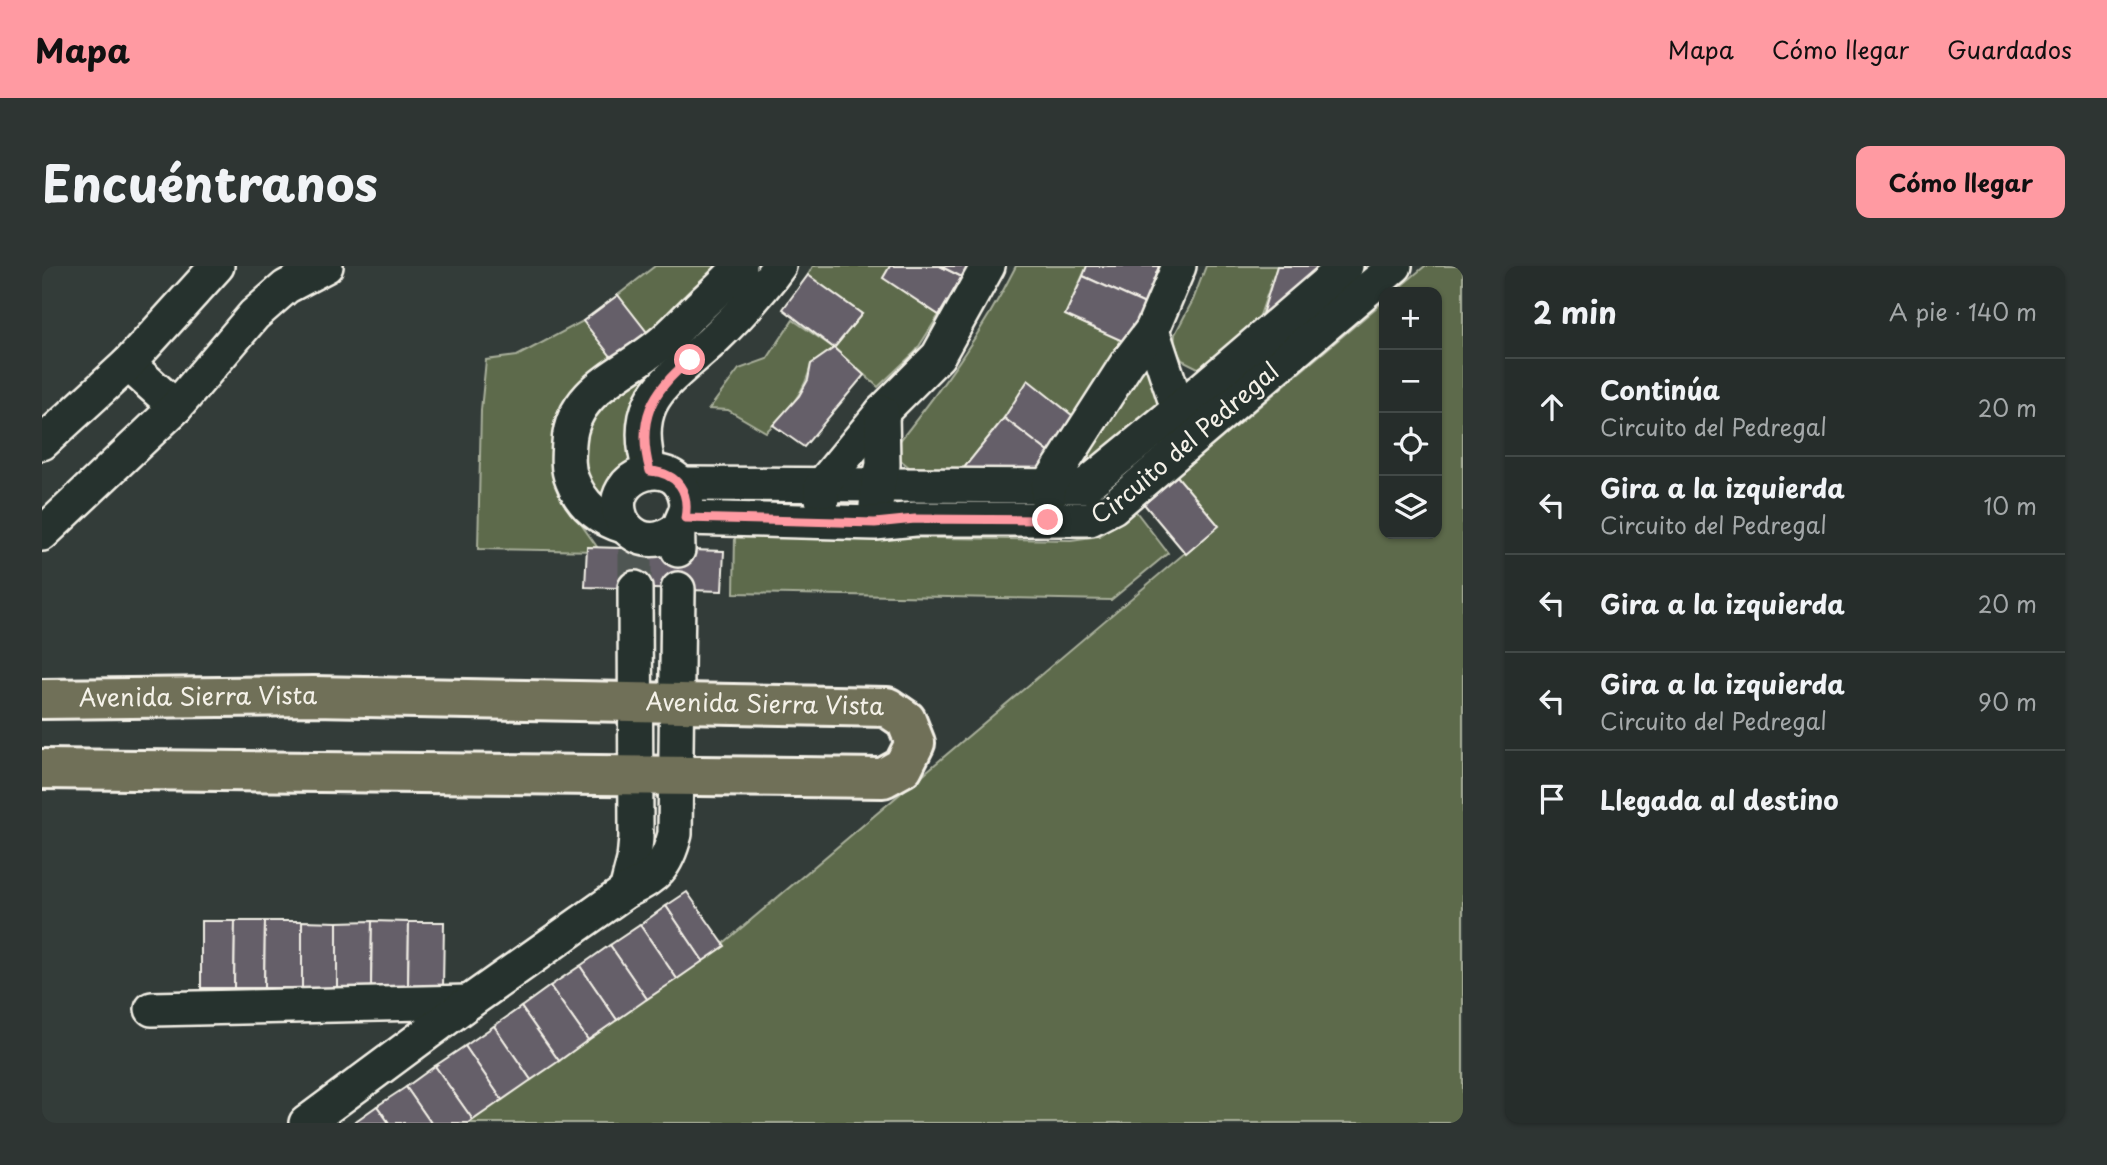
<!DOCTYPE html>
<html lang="es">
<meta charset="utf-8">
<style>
body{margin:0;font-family:"Playpen Sans",sans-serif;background:#2e3533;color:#f1f3f6}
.controls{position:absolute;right:21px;top:21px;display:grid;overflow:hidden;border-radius:14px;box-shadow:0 2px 5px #0004}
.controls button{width:63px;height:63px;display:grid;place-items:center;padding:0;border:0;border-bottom:2px solid #424947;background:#262d2b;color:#f1f3f6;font:35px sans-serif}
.stop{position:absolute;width:21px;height:21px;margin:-16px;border:5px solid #ff9aa2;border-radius:50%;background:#fff}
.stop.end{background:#ff9aa2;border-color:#fff;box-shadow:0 2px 7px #0008}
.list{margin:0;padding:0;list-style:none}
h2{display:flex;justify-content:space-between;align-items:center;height:91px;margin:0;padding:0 28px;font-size:30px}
h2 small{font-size:23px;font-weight:400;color:#a4a8a9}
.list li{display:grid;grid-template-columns:46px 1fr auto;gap:21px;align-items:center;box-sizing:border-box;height:98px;padding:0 28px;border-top:2px solid #424947}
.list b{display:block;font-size:26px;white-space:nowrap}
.list p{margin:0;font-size:23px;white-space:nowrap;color:#a4a8a9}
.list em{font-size:23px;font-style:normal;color:#a4a8a9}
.icon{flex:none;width:38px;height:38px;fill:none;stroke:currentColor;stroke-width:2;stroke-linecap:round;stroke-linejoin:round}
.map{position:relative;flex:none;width:1421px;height:857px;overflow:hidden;border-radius:14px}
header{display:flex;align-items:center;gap:42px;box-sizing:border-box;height:98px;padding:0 35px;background:#ff9aa2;color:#111}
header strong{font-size:33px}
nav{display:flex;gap:38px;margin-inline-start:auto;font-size:24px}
.intro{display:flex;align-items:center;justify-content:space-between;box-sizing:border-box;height:168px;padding:0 42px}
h1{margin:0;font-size:49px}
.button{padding:18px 32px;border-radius:14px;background:#ff9aa2;color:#111;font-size:24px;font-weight:700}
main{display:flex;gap:42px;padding:0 42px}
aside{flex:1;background:#262d2b;border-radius:14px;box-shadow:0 2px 5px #0004}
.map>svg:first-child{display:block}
.green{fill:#5d6b4c;stroke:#a8ae9a;stroke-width:2}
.building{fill:#655f69;stroke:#f4f1e8;stroke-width:2}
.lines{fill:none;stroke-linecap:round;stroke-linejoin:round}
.minor-tunnel{stroke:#505753;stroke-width:33;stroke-dasharray:33 17;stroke-linecap:butt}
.minor-casing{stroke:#f4f1e8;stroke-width:38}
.major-casing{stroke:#f4f1e8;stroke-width:44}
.minor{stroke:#26332d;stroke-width:33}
.major{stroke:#706f59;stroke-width:38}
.route{stroke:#ff9aa2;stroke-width:9}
.labels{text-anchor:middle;stroke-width:6;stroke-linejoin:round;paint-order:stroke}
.street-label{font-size:24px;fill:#f4f1e8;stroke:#26332d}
</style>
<header>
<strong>Mapa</strong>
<nav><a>Mapa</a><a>Cómo llegar</a><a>Guardados</a></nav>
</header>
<div class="intro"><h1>Encuéntranos</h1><a class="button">Cómo llegar</a></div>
<main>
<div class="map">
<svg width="1421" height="857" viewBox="0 0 1421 857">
<rect width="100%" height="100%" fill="#333c39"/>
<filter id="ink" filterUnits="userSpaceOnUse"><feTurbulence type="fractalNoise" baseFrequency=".0143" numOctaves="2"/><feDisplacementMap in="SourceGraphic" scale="14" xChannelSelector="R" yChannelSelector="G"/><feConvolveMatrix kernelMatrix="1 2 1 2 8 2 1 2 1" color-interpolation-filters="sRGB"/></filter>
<g filter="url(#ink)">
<g class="green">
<path d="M613,0H679L611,74L576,29Z"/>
<path d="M771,0H848L841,12L897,49L874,85L836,121L792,82L769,98C763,128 745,145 724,166L686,144L667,143L697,103L725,93L751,54L792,82L820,48L766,9Z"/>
<path d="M974,0H1045L1023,49L1085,77L1036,154L986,115L964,149L921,203L874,207L849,186C896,127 940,68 974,0Z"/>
<path d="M1164,0H1235L1215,58L1169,99L1156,102L1140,94L1132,80L1133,68L1151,34Z"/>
<path d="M1383,0H1421V857H418L684,675L1176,259L1135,210L1342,35V268H1395V26H1352Z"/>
<path d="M541,55L575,98L530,124L520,157L526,240L558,285L436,283L439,144L444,94L475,90Z"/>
<path d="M1108,68L1132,144L1044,218L1006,219Z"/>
<path d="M601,103L609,109L599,168L574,241L539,222L540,146Z"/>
<path d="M1092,243L1126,287L1069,334L692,327L693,269L1029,274L1057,270Z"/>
</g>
<g class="building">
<path d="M848,0H898L920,11L897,49L841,12Z"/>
<path d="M898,0H926L920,11Z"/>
<path d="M1045,0H1117L1103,38L1041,10Z"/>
<path d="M1235,0H1284L1219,52Z"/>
<path d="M766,9L820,48L792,82L741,43Z"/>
<path d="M1041,10L1103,38L1085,77L1023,49Z"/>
<path d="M576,29L611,74L575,98L541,55Z"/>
<path d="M792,82L822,109L762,181L731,159L757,130L766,114L769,98Z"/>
<path d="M986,114L1036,154L1009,188L962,152Z"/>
<path d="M962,152L1009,188L996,206L921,203Z"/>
<path d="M1135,210L1177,260L1144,288L1102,238Z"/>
<path d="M545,281L682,285L680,325L543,321Z"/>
<path d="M645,626L683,680L661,695L624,640Z"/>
<path d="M624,640L661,695L635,713L598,659Z"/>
<path d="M159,655H193L192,722H159Z"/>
<path d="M193,655H223L222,722H192Z"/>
<path d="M223,655H260V722H222Z"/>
<path d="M260,655L295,656V722H260Z"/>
<path d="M330,655L329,722H295V656Z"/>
<path d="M330,655L367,656L366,722H329Z"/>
<path d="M367,656H402L401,722H366Z"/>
<path d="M598,659L635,713L605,733L568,679Z"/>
<path d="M568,679L605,733L575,754L538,700Z"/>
<path d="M538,700L575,754L546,774L508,720Z"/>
<path d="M508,720L546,774L517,795L479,741Z"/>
<path d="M479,741L517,795L489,814L452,760Z"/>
<path d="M452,760L489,814L460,834L423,780Z"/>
<path d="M423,780L460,834L431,854L393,800Z"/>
<path d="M393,800L431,854L427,857H389L364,821Z"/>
<path d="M364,821L389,857H347L335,840Z"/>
<path d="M335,840L347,857H311Z"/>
</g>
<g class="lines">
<path class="minor-tunnel" d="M593,283V322"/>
<defs>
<g id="minor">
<path d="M1110,64L1142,161"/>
<path d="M86,98L134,141"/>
<path d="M0,177L86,98L175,0"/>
<path d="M608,205C587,132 624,118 669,76C694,52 717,28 737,0"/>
<path d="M638,218L1043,220L1137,143L1304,0"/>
<path d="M780,233L779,220L840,146L896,90L946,0"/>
<path d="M1006,237V220L1085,97L1110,64L1137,0"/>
<path d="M834,240L836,218L841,199L840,146"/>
<path id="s1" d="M643,252L833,257L873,253H1048L1071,241L1353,0"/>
<path d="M584,261C557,253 540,240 530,214C525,202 526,190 527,177C530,124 582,108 617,79C631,68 643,54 656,42C670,28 686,15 698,0"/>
<path d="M0,268L134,141L212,49L244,21L284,0"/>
<path d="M636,284C636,277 635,268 637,262C640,251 647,245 644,232C635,185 562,208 579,252C582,260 589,267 597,271C612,277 624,272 637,262"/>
<path d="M584,625L592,594L594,572L593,322"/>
<path d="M110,743L427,736"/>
<path d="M264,857L427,736L584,625C614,612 625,600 633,568L636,323"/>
</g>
<g id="major">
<path id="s2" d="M0,433L272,430L845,441L864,454L873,477L861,501L841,512L0,503"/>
</g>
</defs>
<use href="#minor" class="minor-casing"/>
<use href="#major" class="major-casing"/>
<use href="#minor" class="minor"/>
<use href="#major" class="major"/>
</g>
</g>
<g class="lines" filter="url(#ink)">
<path class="route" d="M648,94C609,125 594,155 608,205C636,207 648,226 643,252L833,257L873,253L1006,254"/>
</g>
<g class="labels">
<g class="street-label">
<text dy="8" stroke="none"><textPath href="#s1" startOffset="527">Circuito del Pedregal</textPath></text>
<text dy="8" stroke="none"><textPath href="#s2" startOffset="156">Avenida Sierra Vista</textPath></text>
<text dy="8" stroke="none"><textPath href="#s2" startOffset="723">Avenida Sierra Vista</textPath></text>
</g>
</g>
</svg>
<div class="controls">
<button>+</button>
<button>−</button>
<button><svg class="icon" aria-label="locate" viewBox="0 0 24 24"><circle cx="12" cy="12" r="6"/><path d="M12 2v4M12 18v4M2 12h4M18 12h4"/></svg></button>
<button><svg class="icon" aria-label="layers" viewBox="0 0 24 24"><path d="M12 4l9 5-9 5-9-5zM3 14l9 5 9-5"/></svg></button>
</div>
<div class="stop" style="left:648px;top:94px"></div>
<div class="stop end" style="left:1006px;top:254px"></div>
</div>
<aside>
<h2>2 min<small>A pie · 140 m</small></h2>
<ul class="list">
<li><svg class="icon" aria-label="ahead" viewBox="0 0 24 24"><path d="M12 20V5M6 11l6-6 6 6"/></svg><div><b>Continúa</b><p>Circuito del Pedregal</p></div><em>20 m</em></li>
<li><svg class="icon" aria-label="left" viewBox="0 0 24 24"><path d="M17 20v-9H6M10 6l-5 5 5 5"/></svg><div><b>Gira a la izquierda</b><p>Circuito del Pedregal</p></div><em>10 m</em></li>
<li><svg class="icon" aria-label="left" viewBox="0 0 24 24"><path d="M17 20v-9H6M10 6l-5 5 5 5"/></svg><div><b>Gira a la izquierda</b></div><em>20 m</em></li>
<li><svg class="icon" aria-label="left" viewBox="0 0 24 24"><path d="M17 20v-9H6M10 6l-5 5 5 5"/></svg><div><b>Gira a la izquierda</b><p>Circuito del Pedregal</p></div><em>90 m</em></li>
<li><svg class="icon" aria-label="arrive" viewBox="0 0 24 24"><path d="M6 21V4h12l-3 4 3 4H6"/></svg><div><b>Llegada al destino</b></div></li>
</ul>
</aside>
</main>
